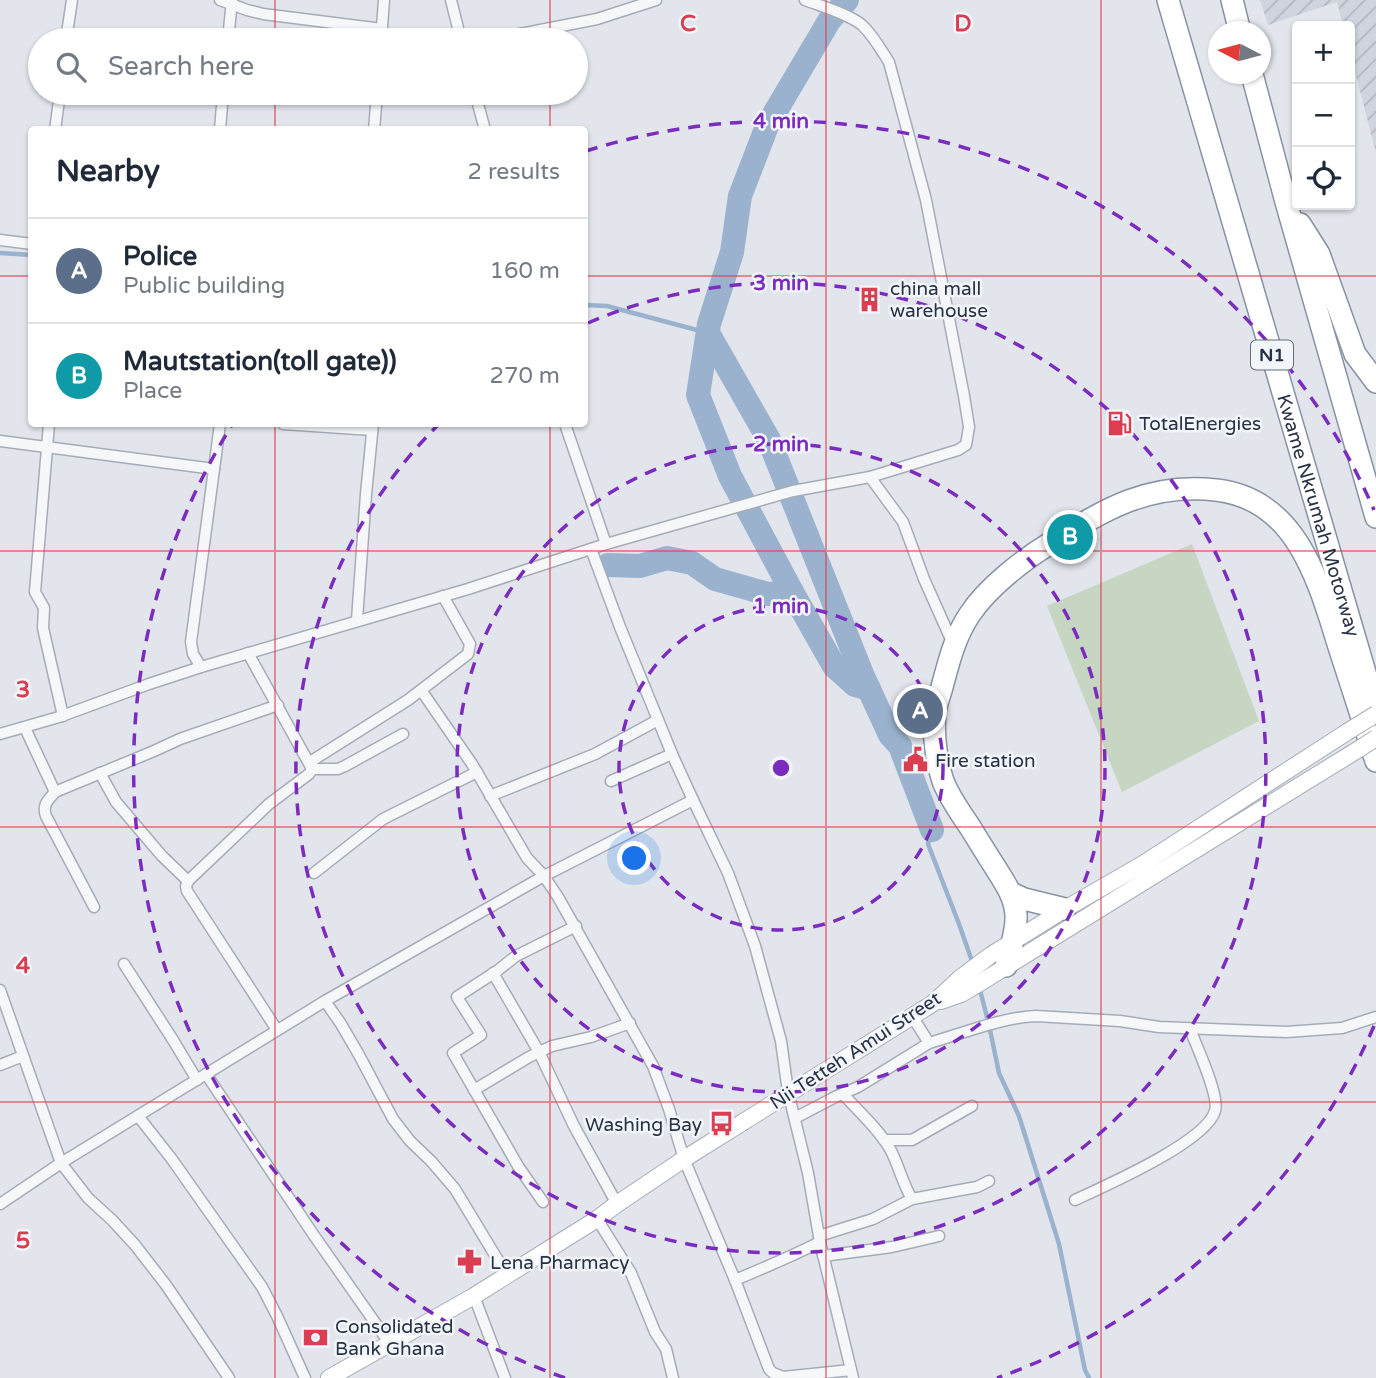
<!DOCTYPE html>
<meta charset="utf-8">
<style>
body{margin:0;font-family:"Varela Round",sans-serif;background:#f6f6f7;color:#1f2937}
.controls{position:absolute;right:21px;top:21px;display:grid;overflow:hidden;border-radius:7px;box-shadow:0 2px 5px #0004}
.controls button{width:63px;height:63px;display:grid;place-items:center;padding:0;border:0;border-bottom:2px solid #e0e1e3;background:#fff;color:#1f2937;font:35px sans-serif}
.compass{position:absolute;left:1208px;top:21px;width:63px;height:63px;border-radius:50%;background:#fff;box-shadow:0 2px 5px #0004;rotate:276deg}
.you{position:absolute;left:635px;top:859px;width:24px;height:24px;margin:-18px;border:5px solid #fff;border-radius:50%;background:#1a73e8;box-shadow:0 0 0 10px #1a73e833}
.badge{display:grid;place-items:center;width:46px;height:46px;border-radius:50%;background:#da3e50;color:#fff;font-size:23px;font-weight:700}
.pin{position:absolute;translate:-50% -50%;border:4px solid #fff;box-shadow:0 2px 7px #0006}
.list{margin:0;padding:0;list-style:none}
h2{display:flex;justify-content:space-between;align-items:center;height:91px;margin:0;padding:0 28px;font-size:30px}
h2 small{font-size:23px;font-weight:400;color:#747a83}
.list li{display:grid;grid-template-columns:46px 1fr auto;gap:21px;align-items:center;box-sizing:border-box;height:105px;padding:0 28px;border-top:2px solid #e0e1e3}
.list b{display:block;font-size:26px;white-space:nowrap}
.list p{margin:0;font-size:23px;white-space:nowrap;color:#747a83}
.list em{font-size:23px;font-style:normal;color:#747a83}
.icon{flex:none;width:38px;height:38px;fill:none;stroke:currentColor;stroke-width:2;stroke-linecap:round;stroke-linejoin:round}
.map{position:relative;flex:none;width:1376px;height:1378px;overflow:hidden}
.search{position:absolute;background:#fff;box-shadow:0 2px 5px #0004;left:28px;top:28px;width:560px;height:77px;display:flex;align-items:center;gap:18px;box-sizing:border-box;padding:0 24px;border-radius:38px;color:#747a83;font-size:26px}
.panel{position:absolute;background:#fff;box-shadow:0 2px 5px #0004;left:28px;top:126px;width:560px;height:301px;border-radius:7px}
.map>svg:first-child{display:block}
.industrial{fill:url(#industrial-furrows)}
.pitch{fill:#c7d6c2}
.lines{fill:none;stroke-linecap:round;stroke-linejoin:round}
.stream{stroke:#9ab2ce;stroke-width:4.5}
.river{stroke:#9ab2ce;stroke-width:24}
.street-casing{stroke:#a6acb7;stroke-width:13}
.secondary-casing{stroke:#a6acb7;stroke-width:18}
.highway-casing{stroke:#8892a4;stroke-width:24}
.street{stroke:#f5f7f9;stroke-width:10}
.secondary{stroke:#fff;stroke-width:16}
.highway{stroke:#fff;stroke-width:21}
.secondary-bridge-casing{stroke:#a6acb7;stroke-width:18;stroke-linecap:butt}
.secondary-bridge{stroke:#fff;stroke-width:16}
.grid{fill:none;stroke:#da3e50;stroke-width:2;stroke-opacity:0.55}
.ring{fill:none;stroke:#7b2cbf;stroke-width:3.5;stroke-dasharray:12 9}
.labels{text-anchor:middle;stroke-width:5;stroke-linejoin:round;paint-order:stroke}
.shield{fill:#f2f5f9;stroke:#656c7b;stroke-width:2}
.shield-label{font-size:18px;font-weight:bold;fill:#283245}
.poi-label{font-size:19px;fill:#283245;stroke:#f2f5f9;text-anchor:start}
.street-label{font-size:19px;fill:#283245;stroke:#f2f5f9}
.grid-label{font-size:23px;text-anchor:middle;font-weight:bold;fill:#da3e50;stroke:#f2f5f9;stroke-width:5;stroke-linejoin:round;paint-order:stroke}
.centre{fill:#7b2cbf;stroke:#f2f5f9;stroke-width:3.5}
.ring-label{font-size:21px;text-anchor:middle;font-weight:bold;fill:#7b2cbf;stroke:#f2f5f9;stroke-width:5;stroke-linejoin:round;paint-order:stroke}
</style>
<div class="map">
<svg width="1376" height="1378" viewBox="0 0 1376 1378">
<defs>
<pattern id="industrial-furrows" width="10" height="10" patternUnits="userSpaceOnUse" patternTransform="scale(1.75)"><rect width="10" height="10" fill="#d0d4de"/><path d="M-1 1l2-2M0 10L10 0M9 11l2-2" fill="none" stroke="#b3b6c0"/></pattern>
</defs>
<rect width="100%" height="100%" fill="#e2e5ec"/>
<path class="industrial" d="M1260,0H1376V153L1350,52V26H1343L1337,2L1268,25Z"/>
<path class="pitch" d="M1192,544L1259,721L1122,792L1047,606Z"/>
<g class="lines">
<g class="stream">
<path d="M0,253L32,255"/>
<path d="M584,305L607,306L708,333"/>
<path d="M932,830L928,844L959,924L973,964"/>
<path d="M979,986L989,1025L999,1073L1019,1116L1059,1244L1085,1370L1089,1378"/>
</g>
<g class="river">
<path d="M847,0L829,21L767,126L740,196L732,252L709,324L698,395L730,476L792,592L834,666L855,685L869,689"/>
<path d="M708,333L769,440L862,674L890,735L900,746L932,830"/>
<path d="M608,565L640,566L667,558L692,563L715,579L768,594L792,592"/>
</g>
<defs>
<g id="street">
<path d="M220,0L247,10L263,14L382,29"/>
<path d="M451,0L461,40"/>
<path d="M66,40L72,0"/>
<path d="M228,40L232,0"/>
<path d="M381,40L384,0"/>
<path d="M461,40L515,35L597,19L656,0"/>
<path d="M475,93L485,130"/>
<path d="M55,130L60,93"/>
<path d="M220,130L223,93"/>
<path d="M374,130L377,93"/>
<path d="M0,240L32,244"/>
<path d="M49,424L35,592L44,608L43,628L63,716"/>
<path d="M283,424L372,430"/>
<path d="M565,424L606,544"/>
<path d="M0,441L214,469"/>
<path d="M870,477L903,522L924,579L953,644"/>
<path d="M591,549L620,627L672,754L693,800L728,873L755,946L781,1041L788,1092L808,1173L820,1242L853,1378"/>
<path d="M357,620L366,494L373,424"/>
<path d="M248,653L311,767"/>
<path d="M201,667L193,654L191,642L220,424"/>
<path d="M421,690L472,764L527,858L544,876L558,897L653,1066L669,1109L684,1159L735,1280C764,1268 792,1256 820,1242"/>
<path d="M25,728L55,792"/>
<path d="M0,734L59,717L149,684L201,667L468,589L606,544L793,491L870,477L958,450L966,445L969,427L964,396L926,200L889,62C881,50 873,35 862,25C849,14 821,6 805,0"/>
<path d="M310,762L408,700L468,654L470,644L443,596"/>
<path d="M100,773L116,802L162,856L188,881"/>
<path d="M611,781L672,754"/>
<path d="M490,796L595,754L658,720"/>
<path d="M314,873L383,819L477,772"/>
<path d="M94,907L46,816C42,805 48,800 55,792L154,751L180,739L278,705"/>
<path d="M124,964L173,1040L197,1080"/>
<path d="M493,973L539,1052L574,1126L617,1204"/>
<path d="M0,990L61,1163L88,1198L112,1220L135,1245L166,1285L229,1378"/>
<path d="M325,1001L341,1024L359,1055L393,1119L410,1141L431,1161L455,1189L507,1275"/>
<path d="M912,1016L929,1043C961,1034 1003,1017 1036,1016L1120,1021L1159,1027L1286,1032L1342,1028L1376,1017"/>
<path d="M277,1030L187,891L186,886L188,881L269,804L309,774L312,769H338L345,766L403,734"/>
<path d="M0,1065L23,1056"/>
<path d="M206,1074L313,1234L390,1344"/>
<path d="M474,1090L529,1057L552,1046L591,1037L630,1023"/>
<path d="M843,1094C858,1111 878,1128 890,1149C899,1165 902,1183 912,1199"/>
<path d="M138,1116L171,1158L262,1287L277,1316L305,1378"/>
<path d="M795,1118L837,1096L858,1087L929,1043"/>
<path d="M884,1140H912L972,1106"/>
<path d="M1075,1200C1105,1186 1206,1142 1215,1111C1220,1096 1196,1045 1190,1029"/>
<path d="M543,1202L518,1166L453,1053L481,1035L457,997L497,971L516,956L576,926"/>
<path d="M0,1204L61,1163L325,1001L544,876L693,800"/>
<path d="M597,1219L631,1273L655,1332L666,1349L673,1378"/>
<path d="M819,1236L873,1219L912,1199L977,1187L989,1181"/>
<path d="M823,1256L892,1247L939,1236"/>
<path d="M735,1280L769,1369L773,1373L783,1377L851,1370"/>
<path d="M474,1296L505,1378"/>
</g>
<g id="secondary">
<path d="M941,1001L961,994L978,984L1359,749"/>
<path d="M329,1378L474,1296L597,1219L617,1204L684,1159L932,1004L959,979L991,955L1065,909L1143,864L1347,732"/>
</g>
<g id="highway">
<path id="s1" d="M1168,0L1376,710"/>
<path d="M1232,0L1240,32"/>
<path d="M1252,74L1286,202L1376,517"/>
<path d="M1300,224L1319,254L1355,354L1376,382"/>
<path d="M1011,893L1024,899L1065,909"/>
<path d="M1006,966C1010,950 1017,931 1016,915C1015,896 1004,882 995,867C986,853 978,840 970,827C960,812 949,797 943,781C936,760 933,734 935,713C936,704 940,695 942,687C949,661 955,636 970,614C987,588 1023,560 1049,544C1104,510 1148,482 1216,490C1298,499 1319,583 1340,650C1352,687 1364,724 1376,761"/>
</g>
</defs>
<use href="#street" class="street-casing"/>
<use href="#secondary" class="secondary-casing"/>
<use href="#highway" class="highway-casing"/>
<use href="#street" class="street"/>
<use href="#secondary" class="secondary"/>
<use href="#highway" class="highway"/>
<defs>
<g id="secondary-bridge">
<path d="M1347,732L1376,714"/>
<path d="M1359,749L1376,738"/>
</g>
</defs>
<use href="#secondary-bridge" class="secondary-bridge-casing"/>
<use href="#secondary-bridge" class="secondary-bridge"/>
</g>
<path class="grid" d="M275,0V40M550,0V40M826,0V1378M1101,0V1378M275,93V130M550,93V130M0,276H32M584,276H1376M275,424V1378M550,424V1378M0,551H1376M0,827H1376M0,1102H1376"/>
<g class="ring">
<circle cx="781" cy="768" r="162"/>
<circle cx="781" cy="768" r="324"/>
<path d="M588 323A485 485 0 1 1 438 425"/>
<path d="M1374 1026A647 647 0 0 1 997 1378M565 1378A647 647 0 0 1 232 425M586 151A647 647 0 0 1 1374 510"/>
</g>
<defs>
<symbol id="building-bare" viewBox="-9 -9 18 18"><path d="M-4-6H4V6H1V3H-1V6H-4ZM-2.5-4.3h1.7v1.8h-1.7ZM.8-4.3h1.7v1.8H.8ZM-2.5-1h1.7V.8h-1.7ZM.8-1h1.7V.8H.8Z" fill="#da3e50" stroke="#f2f5f9" stroke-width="2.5" paint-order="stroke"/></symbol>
<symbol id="fuel-bare" viewBox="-9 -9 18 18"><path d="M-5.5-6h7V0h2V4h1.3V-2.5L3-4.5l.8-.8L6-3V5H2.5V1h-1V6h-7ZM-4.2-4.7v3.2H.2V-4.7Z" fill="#da3e50" stroke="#f2f5f9" stroke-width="2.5" paint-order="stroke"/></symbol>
<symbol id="civic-bare" viewBox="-9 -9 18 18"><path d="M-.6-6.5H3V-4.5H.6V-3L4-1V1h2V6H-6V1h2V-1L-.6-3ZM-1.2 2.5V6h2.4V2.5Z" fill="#da3e50" stroke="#f2f5f9" stroke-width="2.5" paint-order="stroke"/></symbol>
<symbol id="bus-bare" viewBox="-9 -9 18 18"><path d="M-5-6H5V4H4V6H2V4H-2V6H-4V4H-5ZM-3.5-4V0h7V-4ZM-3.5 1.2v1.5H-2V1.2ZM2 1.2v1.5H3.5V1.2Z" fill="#da3e50" stroke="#f2f5f9" stroke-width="2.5" paint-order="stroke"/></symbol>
<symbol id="pharmacy-bare" viewBox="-9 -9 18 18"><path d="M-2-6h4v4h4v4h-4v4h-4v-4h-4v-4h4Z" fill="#da3e50" stroke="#f2f5f9" stroke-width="2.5" paint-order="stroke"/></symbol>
<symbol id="bank-bare" viewBox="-9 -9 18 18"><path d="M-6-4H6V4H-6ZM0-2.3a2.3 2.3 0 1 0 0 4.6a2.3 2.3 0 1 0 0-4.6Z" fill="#da3e50" stroke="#f2f5f9" stroke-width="2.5" paint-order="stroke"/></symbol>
</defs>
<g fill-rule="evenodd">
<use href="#building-bare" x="852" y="282" width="35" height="35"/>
<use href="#fuel-bare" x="1102" y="406" width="35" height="35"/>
<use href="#civic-bare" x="898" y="742" width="35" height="35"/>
<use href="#bus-bare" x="704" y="1106" width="35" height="35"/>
<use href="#pharmacy-bare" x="452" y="1244" width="35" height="35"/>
<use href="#bank-bare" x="298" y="1320" width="35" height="35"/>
</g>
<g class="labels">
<rect class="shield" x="1251" y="340.5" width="42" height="29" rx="5"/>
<g class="shield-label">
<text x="1272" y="361">N1</text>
</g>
<g class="poi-label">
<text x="890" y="295">china mall<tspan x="890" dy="22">warehouse</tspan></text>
<text x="1139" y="430">TotalEnergies</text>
<text x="935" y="767">Fire station</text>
<text x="702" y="1131" text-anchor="end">Washing Bay</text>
<text x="490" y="1269">Lena Pharmacy</text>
<text x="335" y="1333">Consolidated<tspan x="335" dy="22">Bank Ghana</tspan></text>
</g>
<g class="street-label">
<text dy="7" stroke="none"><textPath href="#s1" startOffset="537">Kwame Nkrumah Motorway</textPath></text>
<text transform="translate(855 1050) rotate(-33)" y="7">Nii Tetteh Amui Street</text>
</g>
</g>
<g class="grid-label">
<text x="688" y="31">C</text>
<text x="963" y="31">D</text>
<text x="23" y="697">3</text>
<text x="23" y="973">4</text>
<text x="23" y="1248">5</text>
</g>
<circle cx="781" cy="768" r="10" class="centre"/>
<g class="ring-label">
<text x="781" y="128">4 min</text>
<text x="781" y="290">3 min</text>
<text x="781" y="451">2 min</text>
<text x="781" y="613">1 min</text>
</g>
</svg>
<div class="controls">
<button>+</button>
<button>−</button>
<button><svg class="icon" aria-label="locate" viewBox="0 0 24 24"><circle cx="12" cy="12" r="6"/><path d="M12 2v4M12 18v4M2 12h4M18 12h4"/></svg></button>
</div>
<svg class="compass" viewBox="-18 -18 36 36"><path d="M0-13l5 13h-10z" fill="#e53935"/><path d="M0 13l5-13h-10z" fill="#747a83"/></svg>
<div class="you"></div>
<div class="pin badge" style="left:920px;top:711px;background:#5c6f8a">A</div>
<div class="pin badge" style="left:1070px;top:537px;background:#0f9aa8">B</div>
<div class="search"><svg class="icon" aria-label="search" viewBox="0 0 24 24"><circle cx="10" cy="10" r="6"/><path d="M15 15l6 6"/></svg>Search here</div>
<section class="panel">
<h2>Nearby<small>2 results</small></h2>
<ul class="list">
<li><span class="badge" style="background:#5c6f8a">A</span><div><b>Police</b><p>Public building</p></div><em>160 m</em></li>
<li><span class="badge" style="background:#0f9aa8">B</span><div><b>Mautstation(toll gate))</b><p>Place</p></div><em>270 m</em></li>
</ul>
</section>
</div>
